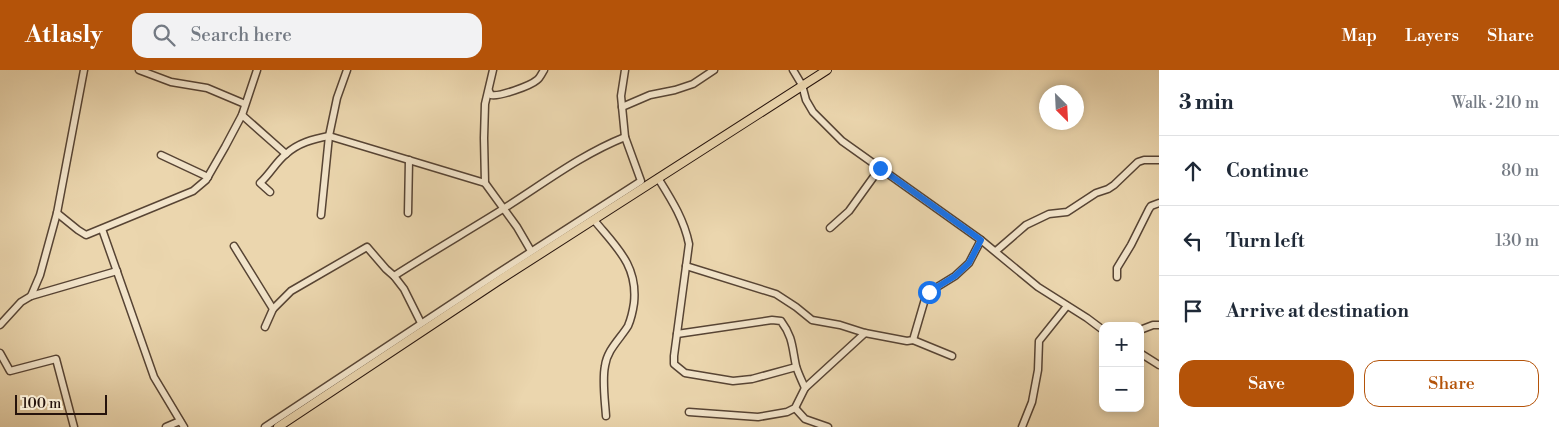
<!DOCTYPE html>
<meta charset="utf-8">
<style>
body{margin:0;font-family:"Libre Bodoni",serif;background:#f2f2f3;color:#1f2937}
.controls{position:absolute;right:15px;bottom:15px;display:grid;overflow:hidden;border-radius:10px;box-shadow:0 2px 8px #0003}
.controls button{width:45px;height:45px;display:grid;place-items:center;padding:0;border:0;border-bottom:1px solid #e0e1e3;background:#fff;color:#1f2937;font:25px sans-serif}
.compass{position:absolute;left:1039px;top:15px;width:45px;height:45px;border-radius:50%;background:#fff;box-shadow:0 2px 8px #0003;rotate:156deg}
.scale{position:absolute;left:15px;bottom:12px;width:92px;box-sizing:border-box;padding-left:5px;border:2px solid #26130c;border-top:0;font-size:14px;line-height:18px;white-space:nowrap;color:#26130c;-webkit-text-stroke:4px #f2e4ca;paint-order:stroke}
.stop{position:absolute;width:15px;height:15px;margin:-11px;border:4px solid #1a73e8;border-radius:50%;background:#fff}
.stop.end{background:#1a73e8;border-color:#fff;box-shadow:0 1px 5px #0008}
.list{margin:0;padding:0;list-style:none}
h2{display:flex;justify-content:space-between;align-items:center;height:65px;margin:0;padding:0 20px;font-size:21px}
h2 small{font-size:16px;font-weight:400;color:#747a83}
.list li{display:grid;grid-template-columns:32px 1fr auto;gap:15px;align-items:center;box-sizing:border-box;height:70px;padding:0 20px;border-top:1px solid #e0e1e3}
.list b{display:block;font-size:19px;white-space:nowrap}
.list em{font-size:16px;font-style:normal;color:#747a83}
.actions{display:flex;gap:10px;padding:15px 20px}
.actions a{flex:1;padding:11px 0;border:1px solid #b45309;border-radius:15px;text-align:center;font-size:18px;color:#b45309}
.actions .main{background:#b45309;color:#fff}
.icon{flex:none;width:28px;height:28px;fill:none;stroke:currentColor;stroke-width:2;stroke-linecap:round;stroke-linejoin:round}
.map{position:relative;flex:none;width:1159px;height:357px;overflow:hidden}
header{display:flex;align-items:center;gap:30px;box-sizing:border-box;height:70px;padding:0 25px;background:#b45309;color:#fff}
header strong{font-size:24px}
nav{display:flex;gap:28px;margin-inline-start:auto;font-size:18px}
.search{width:350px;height:45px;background:#f2f2f3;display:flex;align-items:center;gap:12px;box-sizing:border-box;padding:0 18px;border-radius:15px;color:#747a83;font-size:19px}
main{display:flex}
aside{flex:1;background:#fff}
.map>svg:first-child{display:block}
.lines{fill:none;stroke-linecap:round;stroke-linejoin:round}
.minor-casing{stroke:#574434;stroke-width:9}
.major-casing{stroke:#26130c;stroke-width:10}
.minor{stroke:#f2e4ca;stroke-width:6}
.major{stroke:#ebd6ae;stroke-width:8}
.route{stroke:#1a73e8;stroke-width:6}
</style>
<header>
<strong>Atlasly</strong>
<div class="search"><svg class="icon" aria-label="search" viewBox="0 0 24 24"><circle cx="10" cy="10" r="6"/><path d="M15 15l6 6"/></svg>Search here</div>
<nav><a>Map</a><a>Layers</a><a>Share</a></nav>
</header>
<main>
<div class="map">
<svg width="1159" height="357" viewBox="0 0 1159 357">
<rect width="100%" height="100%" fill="#ebd6ae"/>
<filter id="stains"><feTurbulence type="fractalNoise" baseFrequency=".004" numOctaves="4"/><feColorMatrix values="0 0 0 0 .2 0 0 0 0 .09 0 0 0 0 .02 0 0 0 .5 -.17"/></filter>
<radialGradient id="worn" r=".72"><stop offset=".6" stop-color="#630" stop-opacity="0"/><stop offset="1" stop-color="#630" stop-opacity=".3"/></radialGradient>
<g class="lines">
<defs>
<g id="minor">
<path d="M139,0L171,12L207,18L245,34"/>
<path d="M493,0L485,34L484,68L485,113L517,157L531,181"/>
<path d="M793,0L802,15L806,30L813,42L842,71L981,170L1038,217L1087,248L1103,260"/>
<path d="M489,21L491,25C499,27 530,16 537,10C540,8 542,3 544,0"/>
<path d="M622,37L650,25L675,20L693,14L714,0"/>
<path d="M242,45L286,84"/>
<path d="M161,85L208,107"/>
<path d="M658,108C671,129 684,149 689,174L674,286V294L685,303L733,311L752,309L796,297"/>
<path d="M270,122L260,113C270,104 276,92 286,84C298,73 313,69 329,66L485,113"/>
<path d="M57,143L78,160L86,165L193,121L206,110L225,77L242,45L257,0"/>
<path d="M408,143L409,90"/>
<path d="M321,145L329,66L337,28L347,0"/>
<path d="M594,150C616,177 638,195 634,233C633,240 631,249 628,256C620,269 607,280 605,296C602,310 605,331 606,346"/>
<path d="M830,158L849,141L880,98"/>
<path d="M102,159L154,307L184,357"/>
<path d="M234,176L273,239L265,257"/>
<path d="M996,181L1026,155L1049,144L1067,142L1096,123L1108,119L1114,115L1138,92L1144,90H1159"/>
<path d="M686,196L776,224L796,237L812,250L840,255L865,263L907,271L913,270L925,229L929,222L955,206L969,193L981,170"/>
<path d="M394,206C430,183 466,162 503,139C543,114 580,85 625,67"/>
<path d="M1117,207V198L1131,175L1149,139L1151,136L1159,133"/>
<path d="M31,226L117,201"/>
<path d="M273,239L291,221L367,177L386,199L394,206L404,219L421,253"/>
<path d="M0,255L21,232L31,226L40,205L57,143L84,0"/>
<path d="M1140,260L1153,255H1159"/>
<path d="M677,264L772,250L781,251C793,267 792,277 796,296C798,303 802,311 805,318"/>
<path d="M913,270L952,286"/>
<path d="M0,283L10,301L56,289L74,357"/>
<path d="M1140,283L1159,295"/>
<path d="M795,338L805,349L828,357"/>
<path d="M689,342L758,347L787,342L795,338L805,318L865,263"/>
<path d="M166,357L180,351"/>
<path d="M265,357L495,205L641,111L625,67L621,26L625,0"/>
<path d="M1022,357L1032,332L1038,300L1039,271L1067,236"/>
</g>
<path id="major" d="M278,357L498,211L827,0"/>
</defs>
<use href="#minor" class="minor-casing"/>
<use href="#major" class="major-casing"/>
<use href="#minor" class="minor"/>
<use href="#major" class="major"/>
</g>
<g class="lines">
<path class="route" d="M880,98L981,170L969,193L955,206L929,222"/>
</g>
<rect width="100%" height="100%" filter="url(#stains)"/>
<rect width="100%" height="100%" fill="url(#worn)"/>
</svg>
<div class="controls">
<button>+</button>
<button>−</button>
</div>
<svg class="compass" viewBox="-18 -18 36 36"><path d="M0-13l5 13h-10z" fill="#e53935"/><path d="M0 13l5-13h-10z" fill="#747a83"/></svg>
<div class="scale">100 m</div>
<div class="stop" style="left:929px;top:222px"></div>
<div class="stop end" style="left:880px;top:98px"></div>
</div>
<aside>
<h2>3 min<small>Walk · 210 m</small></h2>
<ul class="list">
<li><svg class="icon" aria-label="ahead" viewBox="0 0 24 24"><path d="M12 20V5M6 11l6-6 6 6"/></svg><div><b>Continue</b></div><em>80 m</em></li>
<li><svg class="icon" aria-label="left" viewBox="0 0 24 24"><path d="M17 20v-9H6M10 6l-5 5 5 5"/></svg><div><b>Turn left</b></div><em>130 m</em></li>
<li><svg class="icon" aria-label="arrive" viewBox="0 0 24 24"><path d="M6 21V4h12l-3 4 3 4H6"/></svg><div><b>Arrive at destination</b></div></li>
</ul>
<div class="actions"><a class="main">Save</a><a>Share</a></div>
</aside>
</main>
